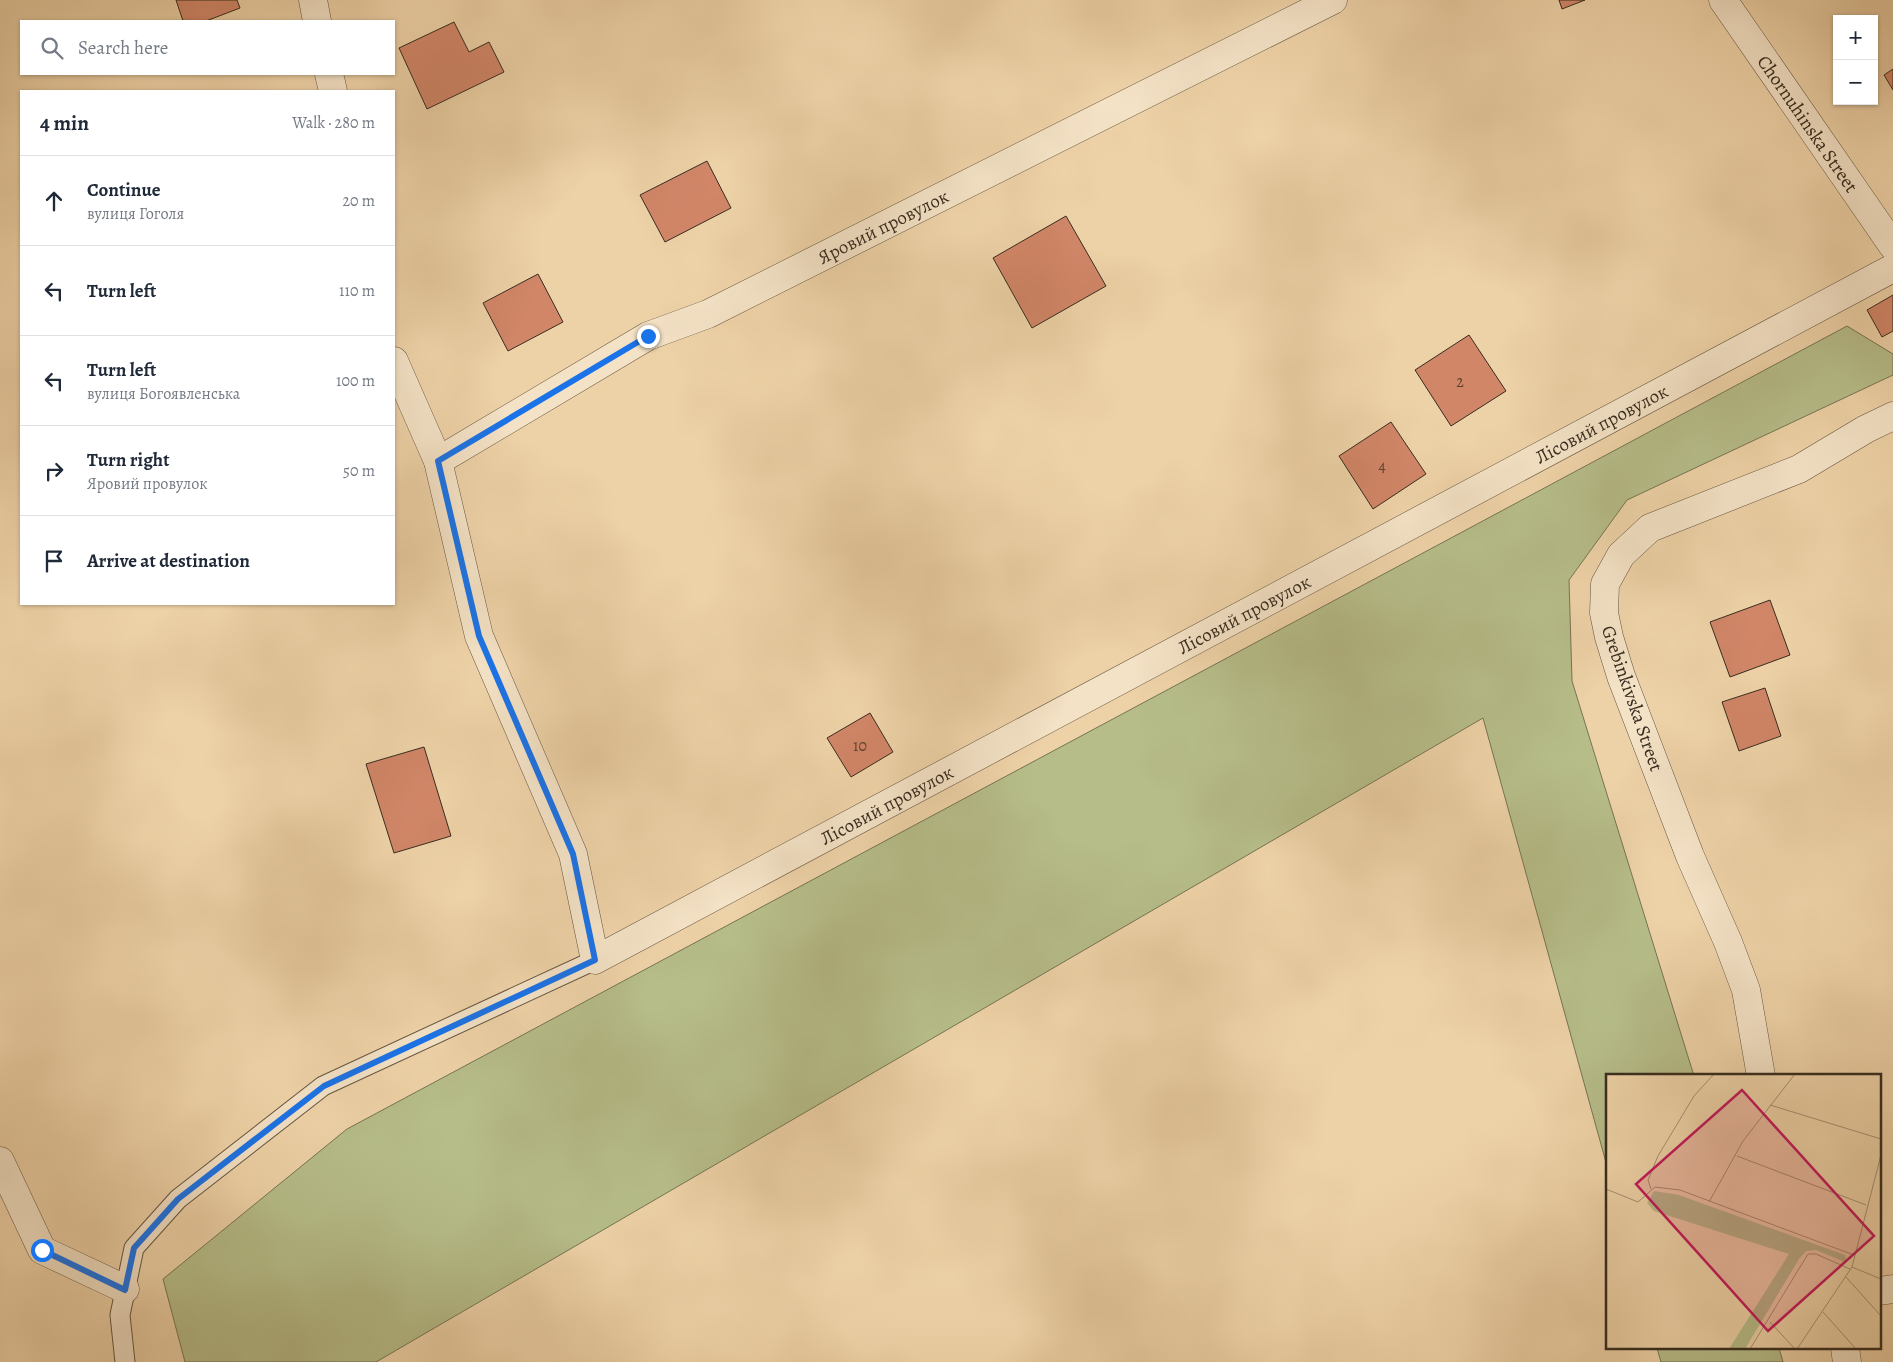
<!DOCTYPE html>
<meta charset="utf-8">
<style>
body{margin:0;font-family:Alegreya,serif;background:#f6f6f7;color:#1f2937}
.controls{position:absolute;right:15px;top:15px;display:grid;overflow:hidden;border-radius:0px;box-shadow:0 1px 4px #0004}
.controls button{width:45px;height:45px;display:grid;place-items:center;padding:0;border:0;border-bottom:1px solid #e0e1e3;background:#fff;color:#1f2937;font:25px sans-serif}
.stop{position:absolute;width:15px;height:15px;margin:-11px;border:4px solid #1a73e8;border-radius:50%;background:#fff}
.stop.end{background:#1a73e8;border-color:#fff;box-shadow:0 1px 5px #0008}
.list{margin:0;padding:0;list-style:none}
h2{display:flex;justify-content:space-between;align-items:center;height:65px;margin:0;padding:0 20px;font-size:21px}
h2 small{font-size:16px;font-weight:400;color:#747a83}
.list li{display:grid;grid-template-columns:32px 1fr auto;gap:15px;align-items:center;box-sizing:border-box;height:90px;padding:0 20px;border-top:1px solid #e0e1e3}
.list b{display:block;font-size:19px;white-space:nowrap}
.list p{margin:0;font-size:16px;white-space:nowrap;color:#747a83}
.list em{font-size:16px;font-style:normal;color:#747a83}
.icon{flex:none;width:28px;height:28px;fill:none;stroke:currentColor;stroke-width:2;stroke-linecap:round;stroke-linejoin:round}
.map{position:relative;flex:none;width:1893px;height:1362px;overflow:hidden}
.search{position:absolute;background:#fff;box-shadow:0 1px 4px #0004;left:20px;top:20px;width:375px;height:55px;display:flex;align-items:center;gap:12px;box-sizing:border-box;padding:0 18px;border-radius:0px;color:#747a83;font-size:19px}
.panel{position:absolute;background:#fff;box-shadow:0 1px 4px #0004;left:20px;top:90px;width:375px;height:515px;border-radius:0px}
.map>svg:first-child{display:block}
.green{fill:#b6bd89;stroke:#767454}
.building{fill:#d18668;stroke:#372c1f}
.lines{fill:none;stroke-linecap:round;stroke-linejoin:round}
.lane-casing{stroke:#655641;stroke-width:21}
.street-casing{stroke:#655641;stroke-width:29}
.lane{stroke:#f4e2c6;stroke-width:19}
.street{stroke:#f4e2c6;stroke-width:28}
.route{stroke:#1a73e8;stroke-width:6}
.labels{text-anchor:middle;stroke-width:4.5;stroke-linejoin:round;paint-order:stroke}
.number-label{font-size:16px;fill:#5e4231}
.street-label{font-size:19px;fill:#372c1f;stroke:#f4e2c6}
.inset-road{fill:none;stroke:#a59071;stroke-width:1}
.view{fill:#c2185b;fill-opacity:0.15;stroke:#c2185b;stroke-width:2.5}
.inset-edge{fill:none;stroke:#372c1f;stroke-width:2.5}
</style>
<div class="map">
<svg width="1893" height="1362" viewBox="0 0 1893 1362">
<rect width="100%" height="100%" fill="#eed2a7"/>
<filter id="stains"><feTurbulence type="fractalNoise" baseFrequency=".004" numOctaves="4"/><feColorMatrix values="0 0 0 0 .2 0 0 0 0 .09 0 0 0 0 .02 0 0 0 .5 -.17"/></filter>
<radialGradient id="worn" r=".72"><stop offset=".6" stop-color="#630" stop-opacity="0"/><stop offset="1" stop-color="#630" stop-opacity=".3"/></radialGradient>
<g class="green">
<path d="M1847,326L1893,354V375L1627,500L1569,580L1572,681L1694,1076H1607V1166L1483,718L376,1362H185L163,1279L347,1129Z"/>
<path d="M1657,1348H1779L1783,1362H1661Z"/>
</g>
<g class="building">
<path d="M176,0H237L240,8L206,21H183Z"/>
<path d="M1559,0H1585L1562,9Z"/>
<path d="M454,22L469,52L489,42L504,72L427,109L399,48Z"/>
<path d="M1893,69V90L1884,75Z"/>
<path d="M707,161L731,208L665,242L640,195Z"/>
<path d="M1066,216L1106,286L1032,328L993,258Z"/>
<path d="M538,274L563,322L508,351L483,303Z"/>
<path d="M1893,295V331L1882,337L1867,310Z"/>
<path d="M1469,335L1506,391L1451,426L1415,370Z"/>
<path d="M1391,422L1426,474L1373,509L1339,456Z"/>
<path d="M1770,600L1790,655L1730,677L1710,622Z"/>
<path d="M1765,688L1781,736L1739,751L1722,702Z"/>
<path d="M870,713L893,752L851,777L827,738Z"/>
<path d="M424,747L451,836L394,853L366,764Z"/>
</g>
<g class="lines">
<defs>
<path id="lane" d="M125,1362L120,1315L134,1248L178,1199L323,1086L595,960"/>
<g id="street">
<path d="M313,0L317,21"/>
<path id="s1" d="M1723,0L1893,246"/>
<path d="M329,74L333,91"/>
<path id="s2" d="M394,361L438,461L479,636L573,854L595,960L1893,268"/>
<path id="s3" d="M438,461L648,336L708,314L1333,0"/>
<path d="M1761,1076L1746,990L1728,942L1690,856L1621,676L1609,637L1604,613L1605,584L1621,555L1650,528L1799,469L1866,429L1893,416"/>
<path d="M0,1161L42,1250L125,1289"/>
<path d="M1879,1291L1893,1289"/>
<path d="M1845,1348L1847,1362"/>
</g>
</defs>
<use href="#lane" class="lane-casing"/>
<use href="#street" class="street-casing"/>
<use href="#lane" class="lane"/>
<use href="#street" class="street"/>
</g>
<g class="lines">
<path class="route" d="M42,1250L125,1290L134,1248L178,1199L324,1086L595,960L573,854L479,636L438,461L648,336"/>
</g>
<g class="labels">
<g class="number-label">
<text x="1460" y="387">2</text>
<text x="1382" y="471">4</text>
<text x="860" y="751">10</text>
</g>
<g class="street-label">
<text dy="7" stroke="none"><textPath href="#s1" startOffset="150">Chornuhinska Street</textPath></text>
<text dy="7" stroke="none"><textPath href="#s3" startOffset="504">Яровий провулок</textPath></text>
<text dy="7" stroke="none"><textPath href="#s2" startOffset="1775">Лісовий провулок</textPath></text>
<text dy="7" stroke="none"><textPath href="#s2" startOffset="1370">Лісовий провулок</textPath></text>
<text transform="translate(1633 698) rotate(71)" y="7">Grebinkivska Street</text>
<text dy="7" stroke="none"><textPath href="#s2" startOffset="965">Лісовий провулок</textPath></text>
</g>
</g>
<g transform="translate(1606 1074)">
<rect width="275" height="275" fill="#eed2a7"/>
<path d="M48,117L73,121L239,181L241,189L210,176L200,177L193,185L139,275H123L183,180L48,137L41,129Z" fill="#b6bd89"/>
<path class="inset-road" d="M164,31L275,65M131,82L260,131M0,115L32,128L49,113L74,116L248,181M45,115L42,106L52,82L88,22L108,0M103,128L137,67L189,0M246,193L275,205M240,203L275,242M217,238L250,275M164,248L189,275M144,275L202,180H210L244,195M191,275L246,193L275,81"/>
<path class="view" d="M136,16L268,162L162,257L30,110Z"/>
<rect width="275" height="275" class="inset-edge"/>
</g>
<rect width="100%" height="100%" filter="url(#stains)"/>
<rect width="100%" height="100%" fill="url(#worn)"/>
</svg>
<div class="controls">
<button>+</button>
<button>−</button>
</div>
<div class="stop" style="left:42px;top:1250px"></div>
<div class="stop end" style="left:648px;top:336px"></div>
<div class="search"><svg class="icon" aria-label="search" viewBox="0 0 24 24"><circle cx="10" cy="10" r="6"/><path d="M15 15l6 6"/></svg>Search here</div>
<section class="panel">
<h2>4 min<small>Walk · 280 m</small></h2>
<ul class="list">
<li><svg class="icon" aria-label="ahead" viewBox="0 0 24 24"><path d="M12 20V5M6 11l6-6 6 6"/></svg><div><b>Continue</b><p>вулиця Гоголя</p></div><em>20 m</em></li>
<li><svg class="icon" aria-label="left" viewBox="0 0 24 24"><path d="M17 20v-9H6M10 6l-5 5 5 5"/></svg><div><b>Turn left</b></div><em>110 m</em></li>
<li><svg class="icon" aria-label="left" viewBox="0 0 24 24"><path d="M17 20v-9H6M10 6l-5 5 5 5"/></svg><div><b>Turn left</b><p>вулиця Богоявленська</p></div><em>100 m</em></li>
<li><svg class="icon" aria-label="right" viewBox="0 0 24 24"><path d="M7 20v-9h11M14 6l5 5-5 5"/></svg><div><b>Turn right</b><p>Яровий провулок</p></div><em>50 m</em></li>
<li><svg class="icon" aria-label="arrive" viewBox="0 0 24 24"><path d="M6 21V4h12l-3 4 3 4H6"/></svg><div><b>Arrive at destination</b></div></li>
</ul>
</section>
</div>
